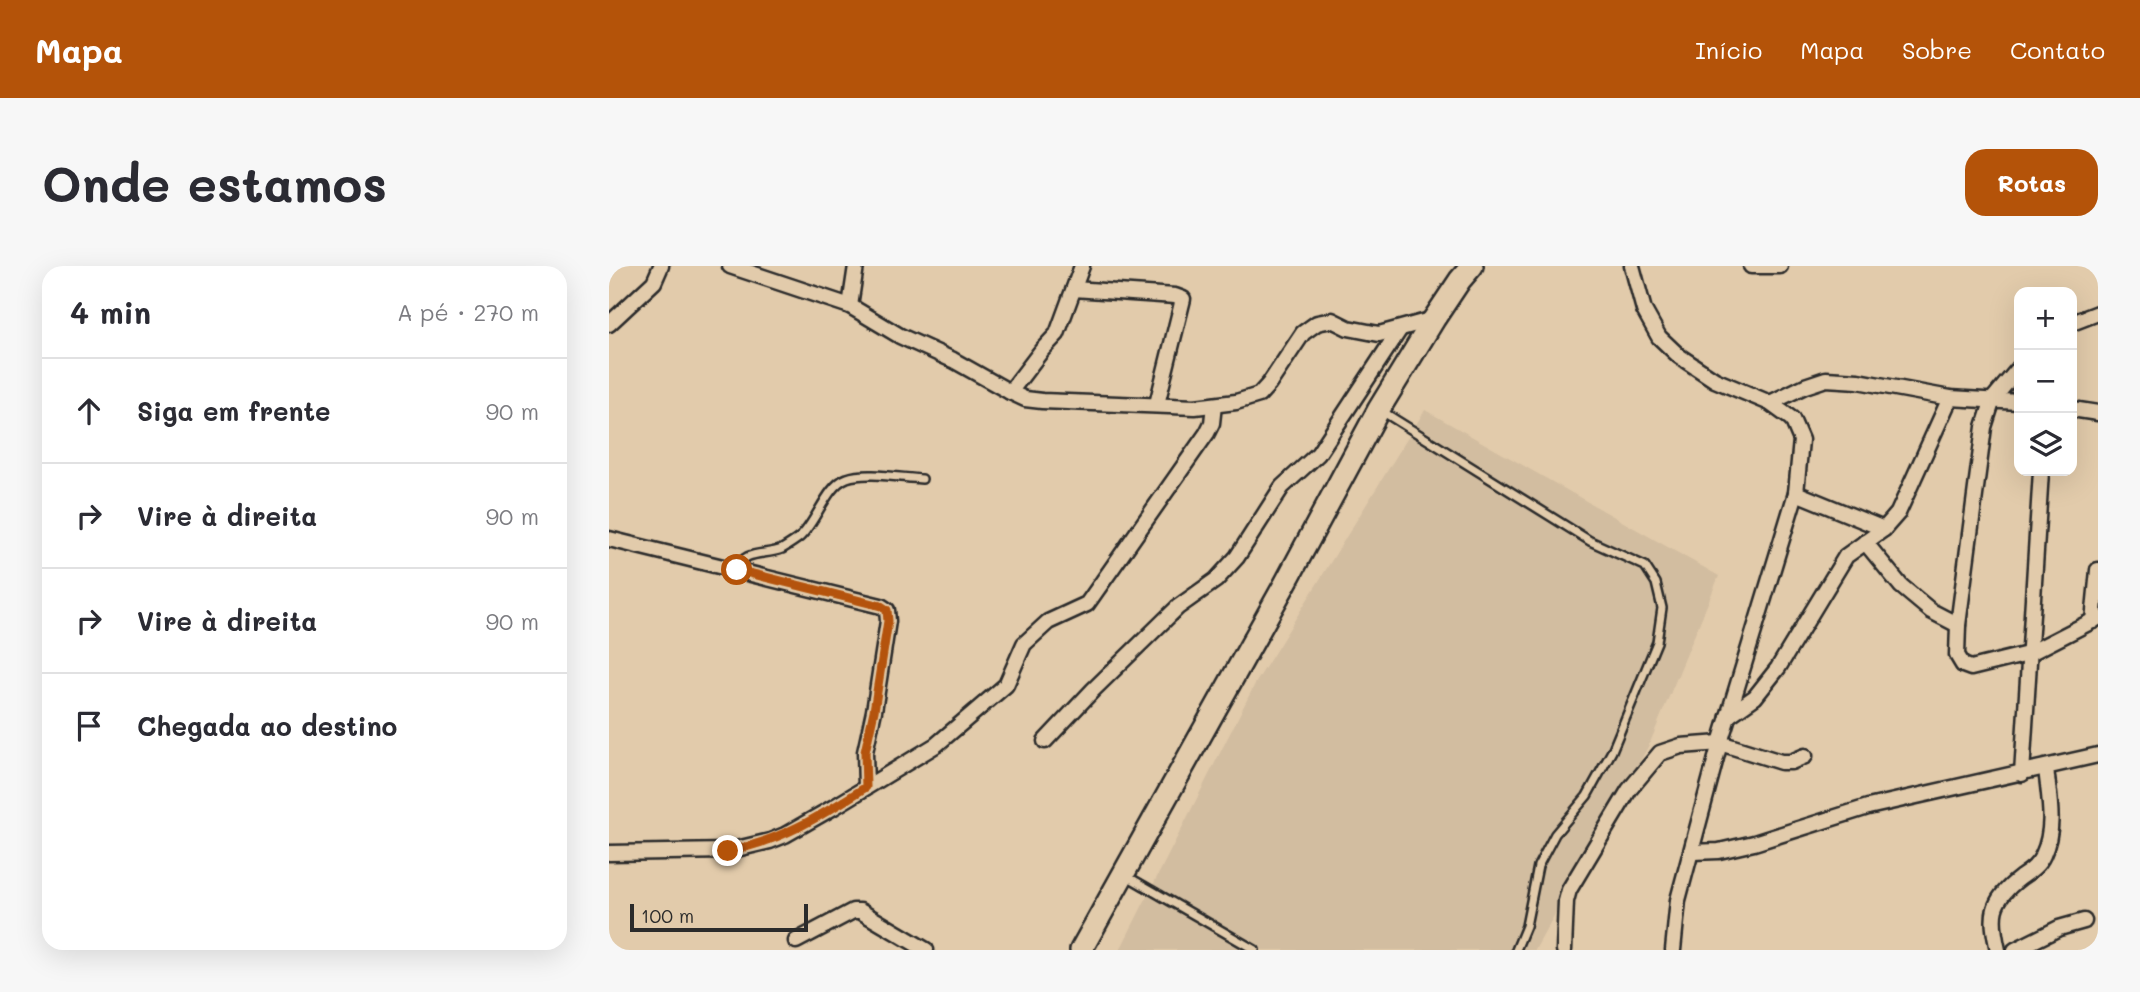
<!DOCTYPE html>
<html lang="pt">
<meta charset="utf-8">
<style>
body{margin:0;font-family:Mali,sans-serif;background:#f7f7f7;color:#2b2b33}
.controls{position:absolute;right:21px;top:21px;display:grid;overflow:hidden;border-radius:14px;box-shadow:0 7px 28px #0002}
.controls button{width:63px;height:63px;display:grid;place-items:center;padding:0;border:0;border-bottom:2px solid #e1e1e2;background:#fff;color:#2b2b33;font:35px sans-serif}
.scale{position:absolute;left:21px;bottom:18px;width:178px;box-sizing:border-box;padding-left:7px;border:4px solid #2b2b2b;border-top:0;font-size:19px;line-height:24px;white-space:nowrap;color:#2b2b2b;-webkit-text-stroke:5px #e2cbab;paint-order:stroke}
.stop{position:absolute;width:21px;height:21px;margin:-16px;border:5px solid #b45309;border-radius:50%;background:#fff}
.stop.end{background:#b45309;border-color:#fff;box-shadow:0 2px 7px #0008}
.list{margin:0;padding:0;list-style:none}
h2{display:flex;justify-content:space-between;align-items:center;height:91px;margin:0;padding:0 28px;font-size:30px}
h2 small{font-size:23px;font-weight:400;color:#7c7c81}
.list li{display:grid;grid-template-columns:46px 1fr auto;gap:21px;align-items:center;box-sizing:border-box;height:105px;padding:0 28px;border-top:2px solid #e1e1e2}
.list b{display:block;font-size:26px;white-space:nowrap}
.list em{font-size:23px;font-style:normal;color:#7c7c81}
.icon{flex:none;width:38px;height:38px;fill:none;stroke:currentColor;stroke-width:2;stroke-linecap:round;stroke-linejoin:round}
.map{position:relative;flex:none;width:1489px;height:684px;overflow:hidden;border-radius:21px}
header{display:flex;align-items:center;gap:42px;box-sizing:border-box;height:98px;padding:0 35px;background:#b45309;color:#fff}
header strong{font-size:33px}
nav{display:flex;gap:38px;margin-inline-start:auto;font-size:24px}
.intro{display:flex;align-items:center;justify-content:space-between;box-sizing:border-box;height:168px;padding:0 42px}
h1{margin:0;font-size:49px}
.button{padding:18px 32px;border-radius:21px;background:#b45309;color:#fff;font-size:24px;font-weight:700}
main{display:flex;gap:42px;padding:0 42px}
aside{flex:1;background:#fff;border-radius:21px;box-shadow:0 7px 28px #0002}
.map>svg:first-child{display:block}
.built{fill:#d2bda0}
.lines{fill:none;stroke-linecap:round;stroke-linejoin:round}
.lane-casing{stroke:#2b2b2b;stroke-width:12}
.street-casing{stroke:#2b2b2b;stroke-width:19}
.secondary-casing{stroke:#2b2b2b;stroke-width:26}
.lane{stroke:#e2cbab;stroke-width:7}
.street{stroke:#e2cbab;stroke-width:14}
.secondary{stroke:#e2cbab;stroke-width:21}
.route{stroke:#b45309;stroke-width:9}
</style>
<header>
<strong>Mapa</strong>
<nav><a>Início</a><a>Mapa</a><a>Sobre</a><a>Contato</a></nav>
</header>
<div class="intro"><h1>Onde estamos</h1><a class="button">Rotas</a></div>
<main>
<aside>
<h2>4 min<small>A pé · 270 m</small></h2>
<ul class="list">
<li><svg class="icon" aria-label="ahead" viewBox="0 0 24 24"><path d="M12 20V5M6 11l6-6 6 6"/></svg><div><b>Siga em frente</b></div><em>90 m</em></li>
<li><svg class="icon" aria-label="right" viewBox="0 0 24 24"><path d="M7 20v-9h11M14 6l5 5-5 5"/></svg><div><b>Vire à direita</b></div><em>90 m</em></li>
<li><svg class="icon" aria-label="right" viewBox="0 0 24 24"><path d="M7 20v-9h11M14 6l5 5-5 5"/></svg><div><b>Vire à direita</b></div><em>90 m</em></li>
<li><svg class="icon" aria-label="arrive" viewBox="0 0 24 24"><path d="M6 21V4h12l-3 4 3 4H6"/></svg><div><b>Chegada ao destino</b></div></li>
</ul>
</aside>
<div class="map">
<svg width="1489" height="684" viewBox="0 0 1489 684">
<rect width="100%" height="100%" fill="#e2cbab"/>
<filter id="ink" filterUnits="userSpaceOnUse"><feTurbulence type="fractalNoise" baseFrequency=".0143" numOctaves="2"/><feDisplacementMap in="SourceGraphic" scale="14" xChannelSelector="R" yChannelSelector="G"/><feConvolveMatrix kernelMatrix="1 2 1 2 8 2 1 2 1" color-interpolation-filters="sRGB"/></filter>
<g filter="url(#ink)">
<path class="built" d="M816,144L1110,310L1040,479L926,684H511L646,418Z"/>
<g class="lines">
<defs>
<g id="lane">
<path d="M771,144L981,275L1036,300L1047,317L1053,342L1048,376L1003,485L978,530L946,568L929,600L917,660L907,684"/>
<path d="M128,304C134,283 156,290 173,283C178,280 186,275 191,271C207,257 218,219 238,212C256,205 293,212 313,213"/>
<path d="M516,609L646,684"/>
</g>
<g id="street">
<path d="M121,0L241,40L291,70L344,94L401,126L416,133L433,135L586,141L627,136L650,129L660,118L694,67L708,57L723,54L739,62L770,68L825,53"/>
<path d="M1023,0L1035,44L1050,71L1070,90L1106,114L1161,137L1183,153L1192,174L1187,227L1111,477L1069,634L1064,684"/>
<path d="M1142,0H1171"/>
<path d="M465,23L566,30L574,33L548,138"/>
<path d="M241,40L247,0"/>
<path d="M1463,57L1489,47"/>
<path d="M0,58L45,16L52,0"/>
<path d="M1410,102L1384,133L1375,161L1349,359L1348,389L1354,399L1362,402L1419,388L1489,352"/>
<path d="M401,126L433,84L448,68L473,0"/>
<path d="M1161,137L1196,120L1217,113L1249,115L1341,132L1410,136"/>
<path d="M1463,143L1489,147"/>
<path d="M1187,227L1275,263"/>
<path d="M0,273L272,340L278,344L279,355L265,445L256,486L257,521"/>
<path d="M1256,276L1292,320L1322,345L1349,359"/>
<path d="M1484,355L1489,304"/>
<path d="M1119,450L1146,431L1169,402L1237,290L1275,263L1289,247L1341,132"/>
<path d="M436,475L484,424L569,341L607,314L628,291L673,221L709,188L791,63"/>
<path d="M1413,508L1432,205"/>
<path d="M1083,586L1110,585L1145,577L1259,541L1489,489"/>
<path d="M0,587L119,585L161,575L176,569L225,541L327,479L397,419L415,378L439,356L478,338L598,167L603,157L605,139"/>
<path d="M187,675L244,645H251L317,684"/>
<path d="M955,684L957,635L960,624L1020,524L1051,487L1072,480L1111,477L1172,496H1182L1196,490"/>
<path d="M1389,684C1381,650 1381,635 1411,612C1421,605 1429,600 1434,589C1447,561 1440,532 1437,502"/>
<path d="M1406,684L1450,662L1475,655"/>
</g>
<path id="secondary" d="M472,684L676,318L770,143L825,53L851,14L863,0"/>
</defs>
<use href="#lane" class="lane-casing"/>
<use href="#street" class="street-casing"/>
<use href="#secondary" class="secondary-casing"/>
<use href="#lane" class="lane"/>
<use href="#street" class="street"/>
<use href="#secondary" class="secondary"/>
</g>
</g>
<g class="lines" filter="url(#ink)">
<path class="route" d="M119,585C172,575 212,550 257,521L256,486L265,445L279,355L278,344L272,340L128,304"/>
</g>
</svg>
<div class="controls">
<button>+</button>
<button>−</button>
<button><svg class="icon" aria-label="layers" viewBox="0 0 24 24"><path d="M12 4l9 5-9 5-9-5zM3 14l9 5 9-5"/></svg></button>
</div>
<div class="scale">100 m</div>
<div class="stop" style="left:128px;top:304px"></div>
<div class="stop end" style="left:119px;top:585px"></div>
</div>
</main>
